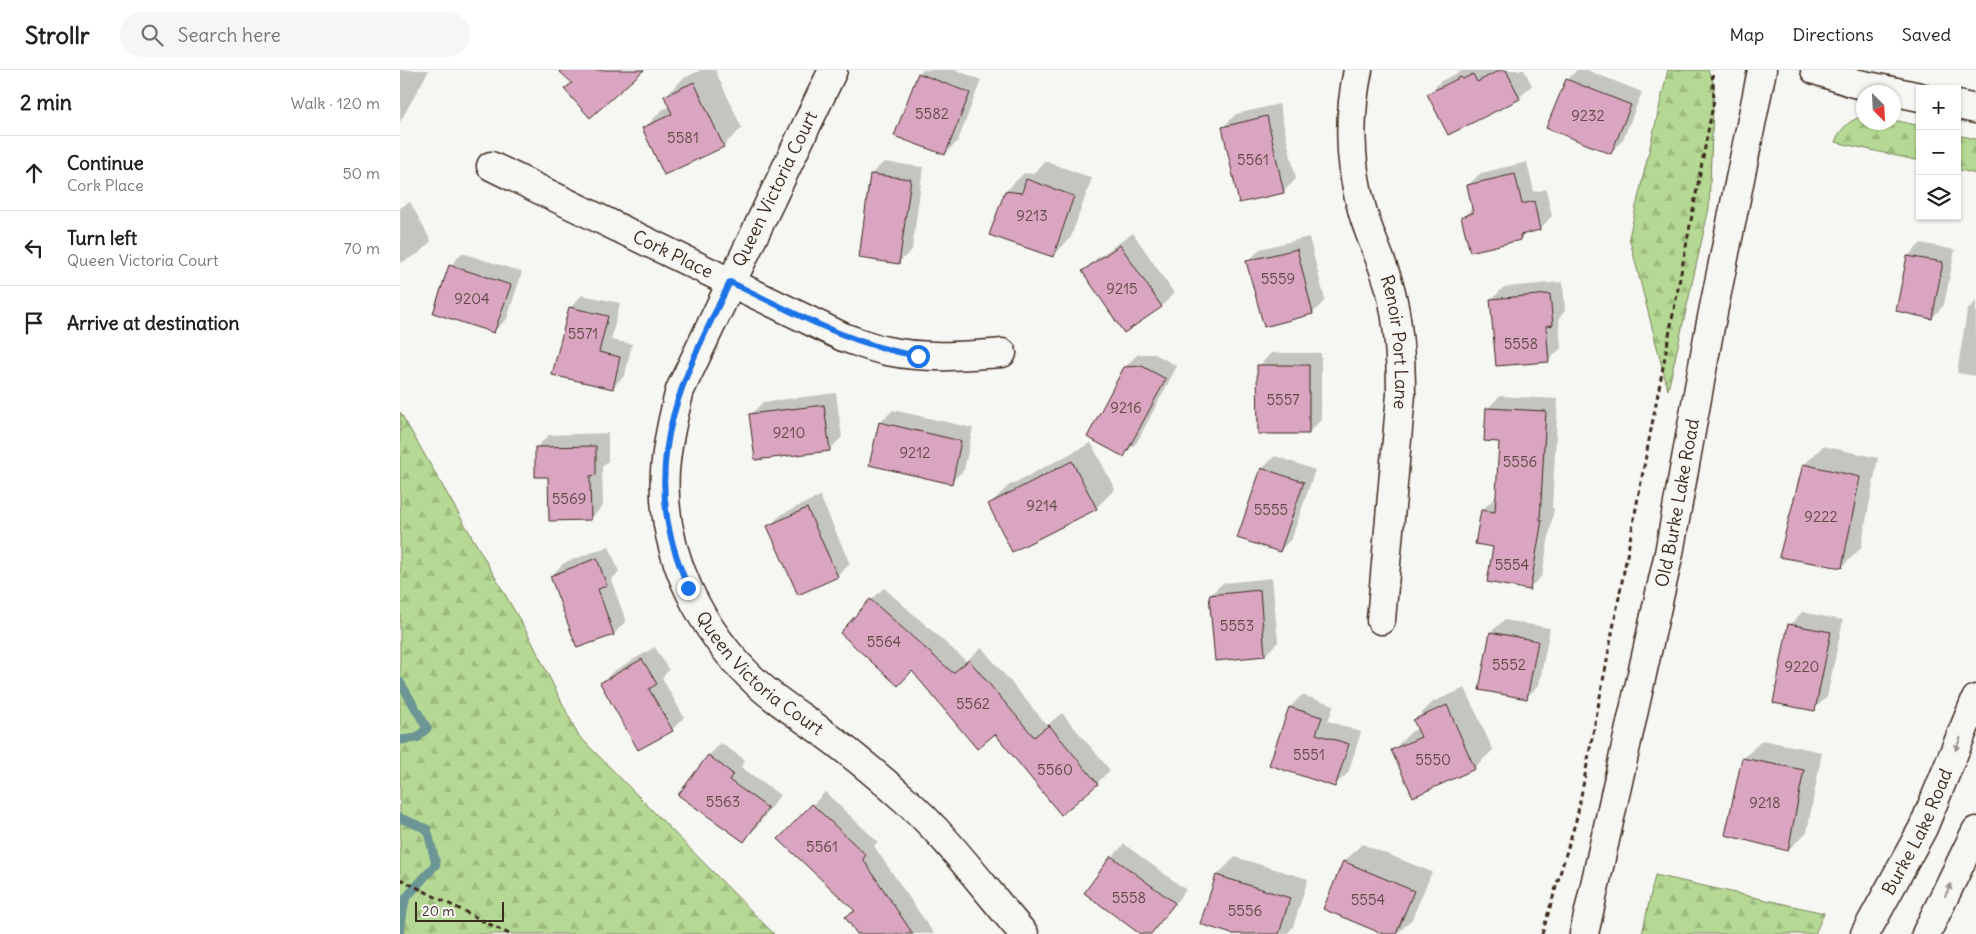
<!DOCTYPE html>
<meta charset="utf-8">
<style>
body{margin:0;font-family:Delius,sans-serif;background:#f6f6f6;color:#202124}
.controls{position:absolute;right:15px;top:15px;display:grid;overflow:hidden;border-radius:0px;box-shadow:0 1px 4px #0004}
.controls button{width:45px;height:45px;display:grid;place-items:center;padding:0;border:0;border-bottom:1px solid #e0e0e0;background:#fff;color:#202124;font:25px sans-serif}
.compass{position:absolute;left:1456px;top:15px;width:45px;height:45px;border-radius:50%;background:#fff;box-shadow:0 1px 4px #0004;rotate:156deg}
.scale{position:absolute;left:15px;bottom:12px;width:89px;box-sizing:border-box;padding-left:5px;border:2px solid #3b2a1e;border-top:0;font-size:14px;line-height:18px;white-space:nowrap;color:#3b2a1e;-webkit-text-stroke:4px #f6f6f2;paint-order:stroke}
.stop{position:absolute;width:15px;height:15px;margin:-11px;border:4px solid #1a73e8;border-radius:50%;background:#fff}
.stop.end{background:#1a73e8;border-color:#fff;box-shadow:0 1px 5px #0008}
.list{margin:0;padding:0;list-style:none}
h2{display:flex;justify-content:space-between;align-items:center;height:65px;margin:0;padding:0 20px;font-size:21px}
h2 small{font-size:16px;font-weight:400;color:#757577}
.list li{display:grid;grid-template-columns:32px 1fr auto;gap:15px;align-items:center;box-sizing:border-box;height:75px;padding:0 20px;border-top:1px solid #e0e0e0}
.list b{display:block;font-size:19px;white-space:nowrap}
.list p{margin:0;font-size:16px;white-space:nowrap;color:#757577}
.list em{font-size:16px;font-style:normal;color:#757577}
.icon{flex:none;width:28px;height:28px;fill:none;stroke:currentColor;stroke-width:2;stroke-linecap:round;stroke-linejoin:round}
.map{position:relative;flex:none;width:1576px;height:864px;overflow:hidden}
header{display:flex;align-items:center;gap:30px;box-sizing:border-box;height:70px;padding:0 25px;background:#fff;border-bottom:1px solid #e0e0e0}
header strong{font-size:24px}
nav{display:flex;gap:28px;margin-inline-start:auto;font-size:18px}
.search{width:350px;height:45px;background:#f6f6f6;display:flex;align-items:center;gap:12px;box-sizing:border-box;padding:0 18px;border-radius:28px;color:#757577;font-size:19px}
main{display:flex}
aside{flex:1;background:#fff}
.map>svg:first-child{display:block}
.forest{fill:url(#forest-firs);stroke:#788259}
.shadow{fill:#0003}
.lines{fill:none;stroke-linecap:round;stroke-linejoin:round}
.stream{stroke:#6c9695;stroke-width:9}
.building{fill:#d9a5c0;stroke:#3b2a1e}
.minor-casing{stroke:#3b2a1e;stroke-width:31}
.major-casing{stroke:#3b2a1e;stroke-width:31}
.path{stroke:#3b2a1e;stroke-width:3;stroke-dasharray:5 4;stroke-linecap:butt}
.minor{stroke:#f6f6f2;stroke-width:28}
.major{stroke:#f6f6f2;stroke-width:28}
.oneway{fill:#989088}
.route{stroke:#1a73e8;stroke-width:6}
.labels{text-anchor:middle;stroke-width:4;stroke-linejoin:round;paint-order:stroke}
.number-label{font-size:15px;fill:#624946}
.street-label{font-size:18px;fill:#3b2a1e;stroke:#f6f6f2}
</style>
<header>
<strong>Strollr</strong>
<div class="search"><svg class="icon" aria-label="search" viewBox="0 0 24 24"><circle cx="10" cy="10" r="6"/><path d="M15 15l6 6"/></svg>Search here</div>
<nav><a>Map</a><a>Directions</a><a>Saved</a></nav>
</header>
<main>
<aside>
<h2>2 min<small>Walk · 120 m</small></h2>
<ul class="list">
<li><svg class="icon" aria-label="ahead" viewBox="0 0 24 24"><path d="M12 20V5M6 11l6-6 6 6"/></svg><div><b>Continue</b><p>Cork Place</p></div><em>50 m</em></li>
<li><svg class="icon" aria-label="left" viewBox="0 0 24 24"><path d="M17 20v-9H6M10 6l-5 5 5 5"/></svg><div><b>Turn left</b><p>Queen Victoria Court</p></div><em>70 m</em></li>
<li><svg class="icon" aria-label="arrive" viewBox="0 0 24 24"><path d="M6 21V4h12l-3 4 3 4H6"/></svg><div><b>Arrive at destination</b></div></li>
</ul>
</aside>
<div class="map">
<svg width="1576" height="864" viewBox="0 0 1576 864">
<defs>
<pattern id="forest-firs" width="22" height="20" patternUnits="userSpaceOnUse" patternTransform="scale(1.25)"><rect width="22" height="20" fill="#b5d994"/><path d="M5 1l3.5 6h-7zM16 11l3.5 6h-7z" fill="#9dba7f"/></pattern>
</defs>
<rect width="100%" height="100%" fill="#f6f6f2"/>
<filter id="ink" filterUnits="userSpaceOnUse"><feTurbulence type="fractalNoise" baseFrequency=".02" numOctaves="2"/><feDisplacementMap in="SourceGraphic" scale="10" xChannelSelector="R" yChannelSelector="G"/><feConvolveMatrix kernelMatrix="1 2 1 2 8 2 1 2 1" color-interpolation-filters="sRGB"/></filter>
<g filter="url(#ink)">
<g class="forest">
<path d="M1268,0H1308L1314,14L1309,138L1268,320L1229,167Z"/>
<path d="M1460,47H1463L1464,52H1494V50L1520,56V91L1435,72C1440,60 1447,52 1460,47Z"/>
<path d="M1557,65L1576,69V104L1557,99Z"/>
<path d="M0,342L129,566L178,665L374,864H0Z"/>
<path d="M1255,805L1424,843L1415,864H1242Z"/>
</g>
<g class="shadow">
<path d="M0,0H29L0,52Z"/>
<path d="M301,0H315L342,58L323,76L244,58L262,40L270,36L265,26L284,8Z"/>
<path d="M523,0H556L581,10L558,71L545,84L496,65L519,3Z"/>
<path d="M1064,0H1124L1132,15L1119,28L1028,24L1041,11Z"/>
<path d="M1177,0H1187L1242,22L1223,70L1211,82L1167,10Z"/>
<path d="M879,34L896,109L883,122L823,57L836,44Z"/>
<path d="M645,91L692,108L671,167L653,186L606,121L624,103L633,104Z"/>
<path d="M484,92L523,97L512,180L499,192L471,104Z"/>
<path d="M1127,92L1134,122L1146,119L1152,146L1140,159L1128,162L1120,169L1063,147L1073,137L1068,115L1081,103Z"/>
<path d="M10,132L31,171L18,184L0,193V138Z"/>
<path d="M733,163L774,223L762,236L724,262L683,201L696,189Z"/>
<path d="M909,167L925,230L913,243L865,255L848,192L860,179Z"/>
<path d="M1521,173L1555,180L1544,235L1532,248L1498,240L1508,186Z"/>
<path d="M62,183L122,202L107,249L94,261L50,196Z"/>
<path d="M1163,212L1165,241L1159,248L1161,278L1149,290L1092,229L1104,217Z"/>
<path d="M182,225L220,233L211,270L232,274L225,305L212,318L170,238Z"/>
<path d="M1576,231V306L1557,303L1567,241Z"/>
<path d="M871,283H921V350L908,363L859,296Z"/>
<path d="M738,284H755L777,296L737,372L724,385L725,297Z"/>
<path d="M436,323L442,367L429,380L351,344L363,332Z"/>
<path d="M1100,326L1158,329L1152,438H1154L1142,506L1129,518L1095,476L1082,440L1095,428H1097L1100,371L1087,339Z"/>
<path d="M493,340L573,358L564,400L551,412L480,353Z"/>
<path d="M208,363V391L202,397L203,436L190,449L149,406L136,378L149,365Z"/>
<path d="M691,373L715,419L696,438L590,434L608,416Z"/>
<path d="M1423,376L1478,388L1461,478L1442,497L1404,395Z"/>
<path d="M875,386L915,400L892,468L880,481L862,399Z"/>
<path d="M420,426L450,494L437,506L369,456L382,444Z"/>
<path d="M209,476L219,502L211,510L226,551L214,564L178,577L151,506L164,493Z"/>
<path d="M872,508L878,572L865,585L810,525L823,513Z"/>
<path d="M484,518L566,591L582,578L647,655L662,643L710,700L697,713L595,662L513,599L471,530Z"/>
<path d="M1402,542L1443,550L1427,627L1414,639L1390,555Z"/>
<path d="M1104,550L1150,558L1139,615L1127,627L1091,562Z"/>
<path d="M255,577L269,600L262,608L284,647L272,660L201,613L214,601Z"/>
<path d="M1065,618L1093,680L1074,698L993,680L1011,662L1018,658L1015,650L1033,632Z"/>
<path d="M902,625L934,635L928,651L961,662L948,703L935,715L890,637Z"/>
<path d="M1362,670L1422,682L1407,762L1388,780L1343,689Z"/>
<path d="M321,673L345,690L341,697L380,725L356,758L344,770L280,725L309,685Z"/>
<path d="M425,722L478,772L474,776L534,864H458L447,847L455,839L380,769Z"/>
<path d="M724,774L786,820L750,864H742L685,822L712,787Z"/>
<path d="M962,774L1032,802L1012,849L997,864H986L944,792Z"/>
<path d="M835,787L908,809L893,857L887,864H836L817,805Z"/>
</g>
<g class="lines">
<g class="stream">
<path d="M0,612L27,658L17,668L0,670"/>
<path d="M0,748L27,759L36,794L5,829L0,861"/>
</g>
</g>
<g class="building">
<path d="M158,0H244L190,48L164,19L172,13Z"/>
<path d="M1100,0H1106L1120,29L1048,65L1027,24L1061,7L1063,9L1073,4L1077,12Z"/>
<path d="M518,3L570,23L545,85L494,66Z"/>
<path d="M1166,9L1231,35L1211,84L1146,58Z"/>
<path d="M294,12L324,77L264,105L242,58L272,44L264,26Z"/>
<path d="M867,46L884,123L839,133L822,57Z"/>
<path d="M470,104L511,109L499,194L459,188Z"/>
<path d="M1115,104L1122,134L1134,131L1140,160L1120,165L1121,170L1070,182L1061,147L1073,143L1067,115Z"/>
<path d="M626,109L674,126L653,187L589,165L605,121L622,123Z"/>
<path d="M720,175L762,237L724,263L682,201Z"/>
<path d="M897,179L913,244L864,257L846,191Z"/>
<path d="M1507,186L1543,192L1532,249L1496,241Z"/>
<path d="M49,195L111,215L94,263L33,243Z"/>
<path d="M1150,224L1153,255L1146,256L1149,292L1096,296L1090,229Z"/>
<path d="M169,237L208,246L199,282L220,287L213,319L152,305Z"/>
<path d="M857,295H909V364H858Z"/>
<path d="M742,296L766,309L724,387L687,367L724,297Z"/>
<path d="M424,335L430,381L355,390L349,344Z"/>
<path d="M1086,338L1146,341L1140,450H1142L1130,520L1087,512L1093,477L1075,474L1081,440L1095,442L1099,372L1084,371Z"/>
<path d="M479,352L561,371L552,414L469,395Z"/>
<path d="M196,376V405L190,406L191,450L149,451L148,407H135V377Z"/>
<path d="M672,391L697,439L612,482L588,434Z"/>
<path d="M1403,394L1460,407L1442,498L1379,487Z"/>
<path d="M861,398L904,412L880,482L837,468Z"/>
<path d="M407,438L438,507L398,525L367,456Z"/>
<path d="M197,488L207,516L198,519L214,565L177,578L150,506Z"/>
<path d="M860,520L865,586L815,591L809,525Z"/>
<path d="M470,529L553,603L569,590L634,667L649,655L698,714L661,745L595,664L577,679L512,601L498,616L440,563Z"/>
<path d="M1388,554L1431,562L1415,641L1373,633Z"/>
<path d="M1090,562L1138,571L1127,629L1079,620Z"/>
<path d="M242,589L257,614L249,619L273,661L238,680L200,613Z"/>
<path d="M1047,635L1075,699L1013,727L991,680L1021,667L1013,650Z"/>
<path d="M889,637L922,647L916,664L949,674L935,717L869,695Z"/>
<path d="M308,685L333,704L329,710L368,738L344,772L278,725Z"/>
<path d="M1342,688L1404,700L1388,781L1325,765Z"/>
<path d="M412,734L466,785L463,789L513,864H457L445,847L455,841L378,769Z"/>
<path d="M711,786L775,833L751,864H740L684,823Z"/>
<path d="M943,791L1014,821L996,864H983L923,839Z"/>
<path d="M816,805L890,828L879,864H832L800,854Z"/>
</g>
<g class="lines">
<defs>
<g id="minor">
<path id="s1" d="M433,0L280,320C273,347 267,373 265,401C260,483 301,563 360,616C378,632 399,645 418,659C448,681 476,704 503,728C549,768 584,819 624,864"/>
<path id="s2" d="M958,0C948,48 949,96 963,143C971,170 984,195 991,222C999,256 1001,289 1001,324L981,550"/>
<path d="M1415,0L1454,13L1520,27"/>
<path d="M1557,35L1576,39"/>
<path id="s3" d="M91,96L443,267C458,272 472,278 487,281C526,289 563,286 602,283"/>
<path id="s4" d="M1184,864L1269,483L1309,262L1362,0"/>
</g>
<g id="major">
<path id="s5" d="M1465,864L1523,758L1576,629"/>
<path d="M1526,864L1576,761"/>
</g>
</defs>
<use href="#minor" class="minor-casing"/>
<use href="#major" class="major-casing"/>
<g class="path">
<path d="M0,809L109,864"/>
<path d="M1142,864L1177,747L1314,30L1312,0"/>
</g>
<use href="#minor" class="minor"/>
<use href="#major" class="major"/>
</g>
<defs><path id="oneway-solid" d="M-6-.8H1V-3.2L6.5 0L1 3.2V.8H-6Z" transform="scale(1.25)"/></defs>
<g class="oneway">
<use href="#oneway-solid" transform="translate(1558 674) rotate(112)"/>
<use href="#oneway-solid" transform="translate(1548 820) rotate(-64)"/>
</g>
</g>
<g class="lines" filter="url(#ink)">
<path class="route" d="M288,518C283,504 277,490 273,475C245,376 288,298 330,212C391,241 450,275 518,286"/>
</g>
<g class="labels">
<g class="number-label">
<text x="532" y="49">5582</text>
<text x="1188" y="51">9232</text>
<text x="283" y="73">5581</text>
<text x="853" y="95">5561</text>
<text x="632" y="151">9213</text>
<text x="878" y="214">5559</text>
<text x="722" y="224">9215</text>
<text x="72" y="234">9204</text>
<text x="183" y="269">5571</text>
<text x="1121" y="279">5558</text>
<text x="883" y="335">5557</text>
<text x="726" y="343">9216</text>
<text x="389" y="368">9210</text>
<text x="515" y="388">9212</text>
<text x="1120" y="397">5556</text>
<text x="169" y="434">5569</text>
<text x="642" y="441">9214</text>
<text x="871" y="445">5555</text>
<text x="1421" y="452">9222</text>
<text x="1112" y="500">5554</text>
<text x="837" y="561">5553</text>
<text x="484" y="577">5564</text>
<text x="1109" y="600">5552</text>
<text x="1402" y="602">9220</text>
<text x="573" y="639">5562</text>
<text x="909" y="690">5551</text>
<text x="1033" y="695">5550</text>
<text x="655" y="705">5560</text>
<text x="323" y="737">5563</text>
<text x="1365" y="738">9218</text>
<text x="422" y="782">5561</text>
<text x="729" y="833">5558</text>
<text x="968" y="835">5554</text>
<text x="845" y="846">5556</text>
</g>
<g class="street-label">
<text transform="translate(375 119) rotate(-64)" y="6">Queen Victoria Court</text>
<text dy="6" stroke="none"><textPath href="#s3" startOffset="202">Cork Place</textPath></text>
<text dy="6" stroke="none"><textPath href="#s2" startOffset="279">Renoir Port Lane</textPath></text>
<text dy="6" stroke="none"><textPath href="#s4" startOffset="441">Old Burke Lake Road</textPath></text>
<text dy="6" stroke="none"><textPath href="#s1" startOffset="671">Queen Victoria Court</textPath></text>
<text dy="6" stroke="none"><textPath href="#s5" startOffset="115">Burke Lake Road</textPath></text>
</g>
</g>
</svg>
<div class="controls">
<button>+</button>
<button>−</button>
<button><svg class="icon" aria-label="layers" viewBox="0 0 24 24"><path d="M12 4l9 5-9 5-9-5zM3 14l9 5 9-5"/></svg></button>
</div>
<svg class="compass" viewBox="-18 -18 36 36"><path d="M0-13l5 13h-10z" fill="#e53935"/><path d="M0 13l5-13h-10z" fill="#757577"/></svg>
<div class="scale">20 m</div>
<div class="stop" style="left:518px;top:286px"></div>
<div class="stop end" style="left:288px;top:518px"></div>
</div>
</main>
